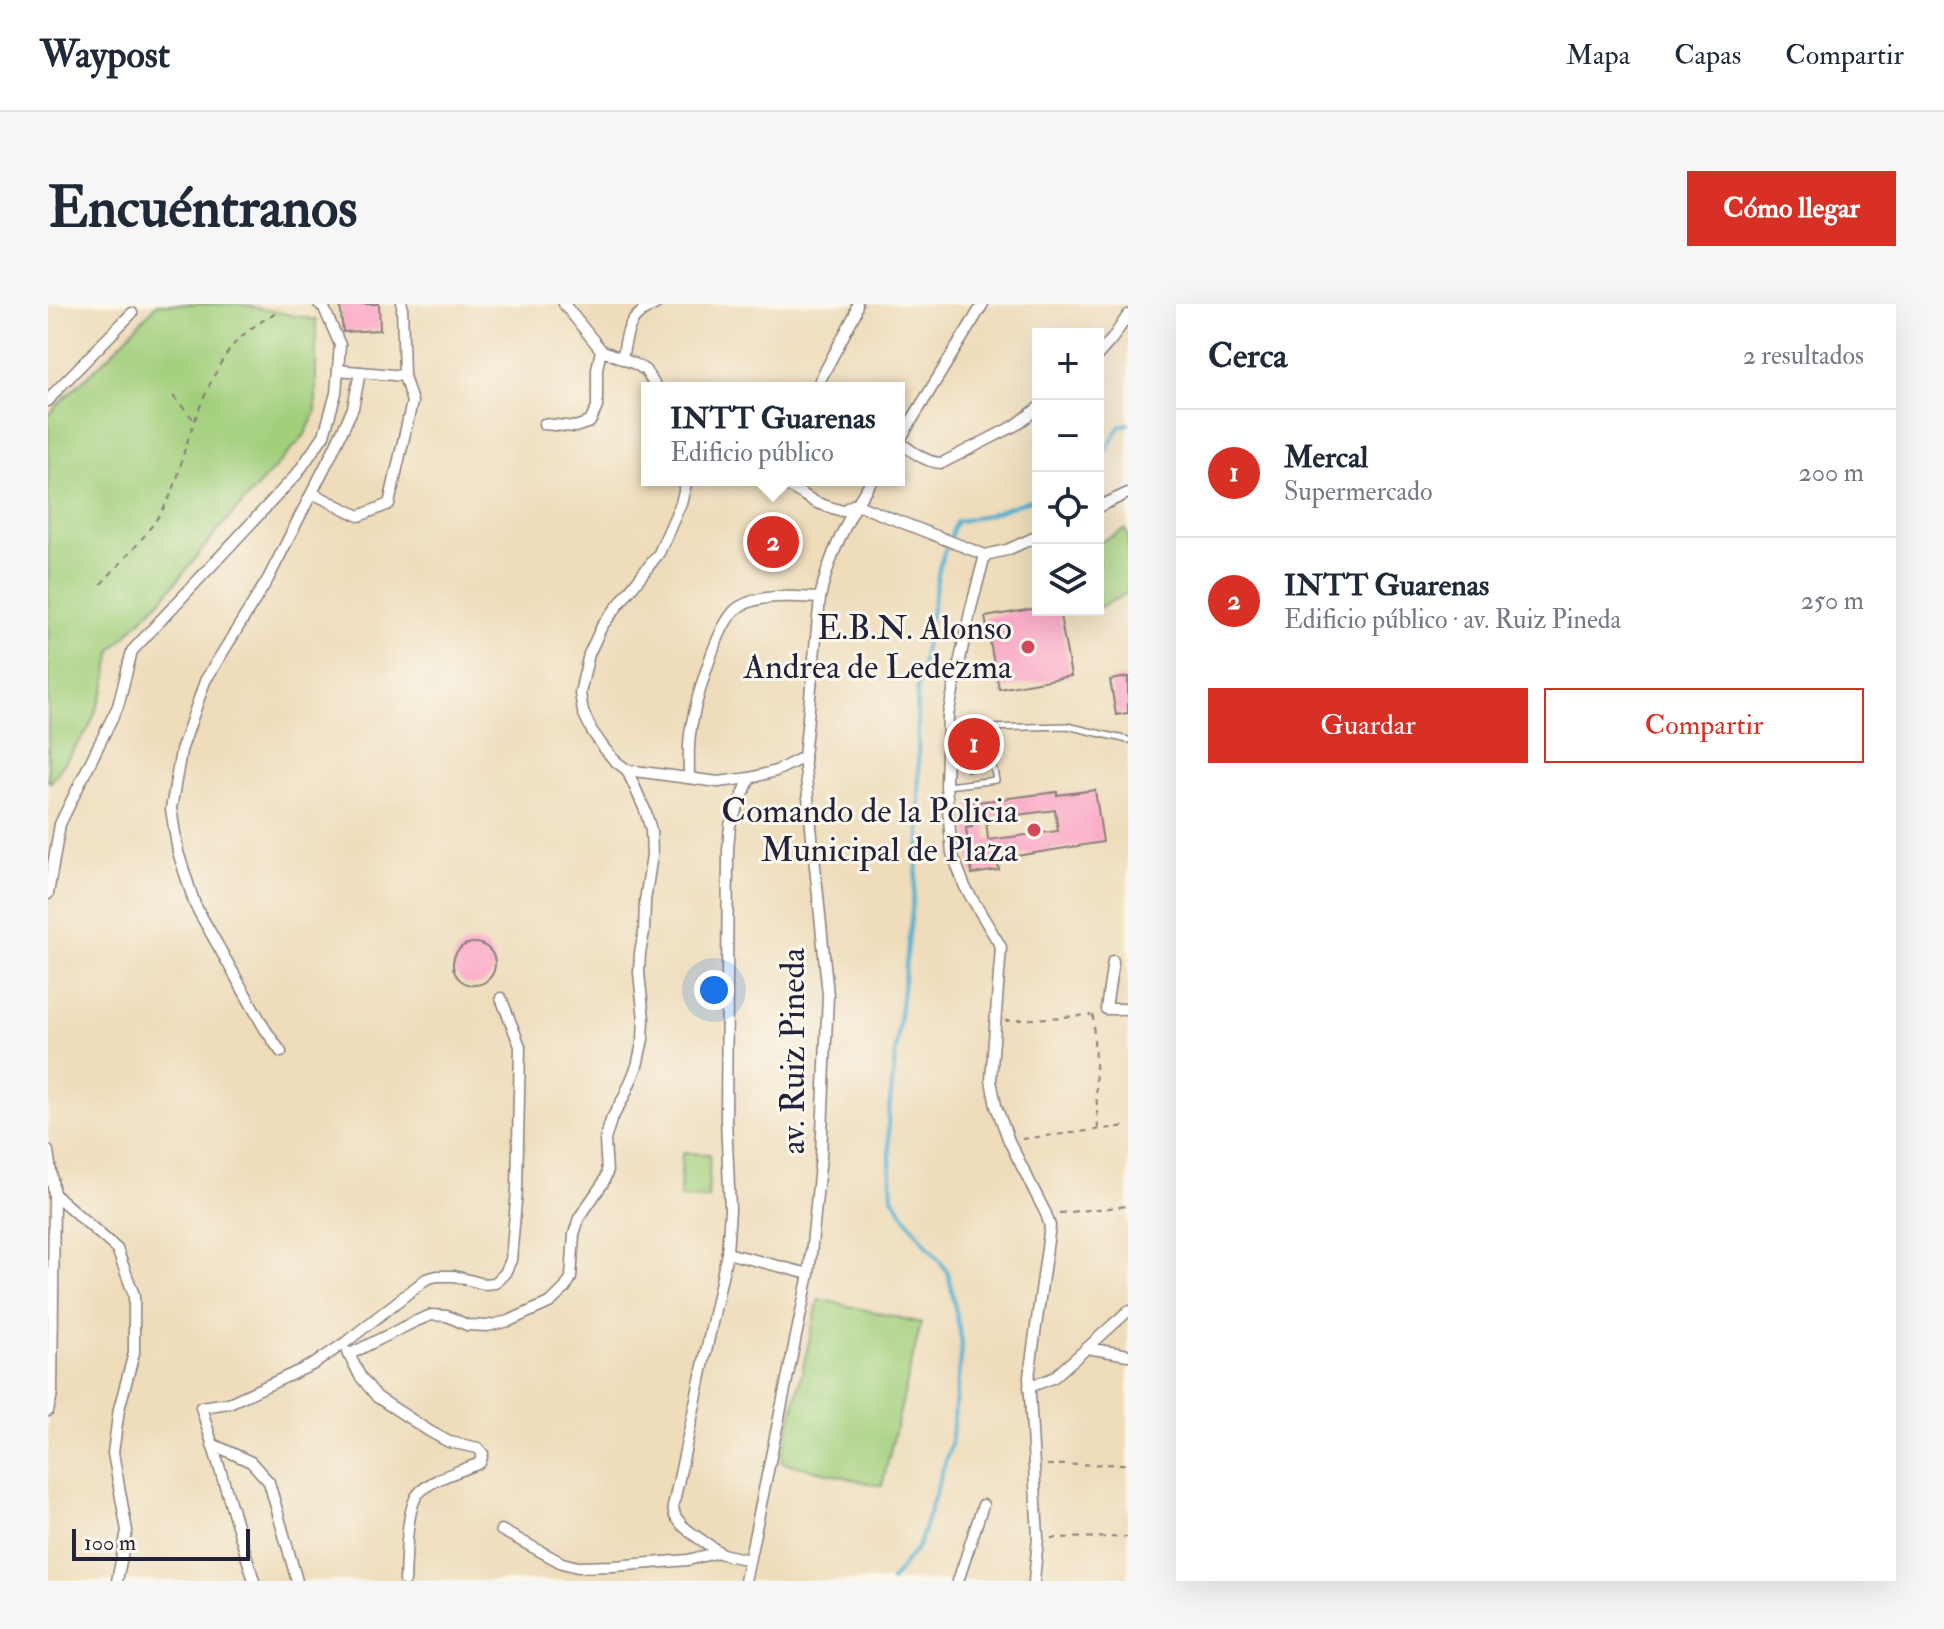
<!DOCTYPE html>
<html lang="es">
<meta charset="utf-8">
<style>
body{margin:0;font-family:"IM FELL Double Pica",serif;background:#f6f6f7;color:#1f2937}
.controls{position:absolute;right:24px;top:24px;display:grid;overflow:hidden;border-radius:0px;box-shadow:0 8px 32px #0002}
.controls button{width:72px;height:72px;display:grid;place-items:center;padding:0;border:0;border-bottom:2px solid #e0e1e3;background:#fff;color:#1f2937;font:40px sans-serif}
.scale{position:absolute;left:24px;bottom:20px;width:178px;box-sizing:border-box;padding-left:8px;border:4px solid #22223b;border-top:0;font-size:22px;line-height:28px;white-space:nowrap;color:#22223b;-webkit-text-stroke:6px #fbf7ec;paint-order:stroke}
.you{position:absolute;left:666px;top:686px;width:28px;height:28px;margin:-20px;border:6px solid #fff;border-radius:50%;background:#1a73e8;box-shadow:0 0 0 12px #1a73e833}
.badge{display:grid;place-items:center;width:52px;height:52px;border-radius:50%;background:#d93025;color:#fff;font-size:26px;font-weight:700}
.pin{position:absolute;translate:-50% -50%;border:4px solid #fff;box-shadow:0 2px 8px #0006}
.popup{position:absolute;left:593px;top:78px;width:264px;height:104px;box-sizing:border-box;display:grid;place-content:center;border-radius:0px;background:#fff;filter:drop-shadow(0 2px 6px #0005);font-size:26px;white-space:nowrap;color:#747a83}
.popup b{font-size:30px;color:#1f2937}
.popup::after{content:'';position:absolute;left:50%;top:100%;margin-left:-16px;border:16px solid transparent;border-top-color:#fff}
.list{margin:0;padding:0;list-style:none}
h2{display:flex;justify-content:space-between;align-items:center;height:104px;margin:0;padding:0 32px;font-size:34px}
h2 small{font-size:26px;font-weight:400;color:#747a83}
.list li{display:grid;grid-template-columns:52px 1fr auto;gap:24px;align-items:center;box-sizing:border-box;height:128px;padding:0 32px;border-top:2px solid #e0e1e3}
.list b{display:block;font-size:30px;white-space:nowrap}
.list p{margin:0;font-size:26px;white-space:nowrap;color:#747a83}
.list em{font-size:26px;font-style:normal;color:#747a83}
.actions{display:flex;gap:16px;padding:24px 32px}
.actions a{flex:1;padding:18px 0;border:2px solid #d93025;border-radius:0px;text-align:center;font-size:28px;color:#d93025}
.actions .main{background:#d93025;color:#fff}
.icon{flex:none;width:44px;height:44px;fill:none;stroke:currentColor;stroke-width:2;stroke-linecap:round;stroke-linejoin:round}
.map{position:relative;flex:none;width:1080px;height:1277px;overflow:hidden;border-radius:0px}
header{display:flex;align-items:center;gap:48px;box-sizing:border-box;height:112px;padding:0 40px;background:#fff;border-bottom:2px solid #e0e1e3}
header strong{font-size:38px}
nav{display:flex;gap:44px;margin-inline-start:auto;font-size:28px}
.intro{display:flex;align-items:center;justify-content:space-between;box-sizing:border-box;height:192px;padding:0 48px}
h1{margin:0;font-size:56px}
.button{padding:20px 36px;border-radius:0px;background:#d93025;color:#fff;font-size:28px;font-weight:700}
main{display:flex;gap:48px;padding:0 48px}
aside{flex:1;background:#fff;border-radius:0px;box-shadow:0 8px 32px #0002}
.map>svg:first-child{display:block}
.green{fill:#a2cf7c;stroke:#62785c;stroke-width:2}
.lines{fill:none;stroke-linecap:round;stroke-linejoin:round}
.stream{stroke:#52b0d1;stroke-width:4}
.building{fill:#faa6c5;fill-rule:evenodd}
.service-casing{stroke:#887f7a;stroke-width:8}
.minor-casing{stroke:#887f7a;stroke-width:13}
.path{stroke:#887f7a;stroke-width:2;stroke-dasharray:6 6;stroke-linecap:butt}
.service{stroke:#fff;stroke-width:5}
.minor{stroke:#fff;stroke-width:10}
.poi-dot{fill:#d1495b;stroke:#fbf7ec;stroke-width:3}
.labels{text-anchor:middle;stroke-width:6;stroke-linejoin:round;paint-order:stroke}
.poi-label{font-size:34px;fill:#22223b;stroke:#fbf7ec;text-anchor:end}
.street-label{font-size:34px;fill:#22223b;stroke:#fbf7ec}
</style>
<header>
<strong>Waypost</strong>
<nav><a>Mapa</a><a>Capas</a><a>Compartir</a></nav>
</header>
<div class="intro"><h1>Encuéntranos</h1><a class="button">Cómo llegar</a></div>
<main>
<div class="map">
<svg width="1080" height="1277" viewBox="0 0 1080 1277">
<rect width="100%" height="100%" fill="#fbf7ec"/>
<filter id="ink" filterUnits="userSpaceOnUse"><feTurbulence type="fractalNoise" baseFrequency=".0125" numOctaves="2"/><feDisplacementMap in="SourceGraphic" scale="16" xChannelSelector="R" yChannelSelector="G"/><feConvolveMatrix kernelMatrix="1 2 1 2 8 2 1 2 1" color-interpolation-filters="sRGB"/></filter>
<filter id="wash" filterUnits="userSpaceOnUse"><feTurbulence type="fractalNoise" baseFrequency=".006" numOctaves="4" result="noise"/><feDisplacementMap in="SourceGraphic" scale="32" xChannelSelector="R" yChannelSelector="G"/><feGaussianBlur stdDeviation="1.8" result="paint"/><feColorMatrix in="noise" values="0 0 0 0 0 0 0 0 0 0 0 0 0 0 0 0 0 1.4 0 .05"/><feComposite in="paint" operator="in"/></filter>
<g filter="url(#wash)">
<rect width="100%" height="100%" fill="#eedcba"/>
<g class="green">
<path d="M109,0H191L268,16V108L256,132L171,225L121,287L64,346L57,384L41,424L3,478L0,477V112L10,100L63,50Z"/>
<path d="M1077,225L1080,231V289L1050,304V239Z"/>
<path d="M634,849L662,850L660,895L632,894Z"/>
<path d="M771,995L873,1019L834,1182L733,1158Z"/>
</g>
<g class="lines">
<g class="stream">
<path d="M1050,160L1072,122L1080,120"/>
<path d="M843,1277L871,1241L903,1140L914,1039L900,968L868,927L844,893L840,815L872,536L869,388L892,260L908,218L939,211L990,193"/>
</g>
</g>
<g id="blocks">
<g class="building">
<path d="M292,0H331L332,26L295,28Z"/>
<path d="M990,304V306H1011L1023,372L951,385L937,313Z"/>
<path d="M1080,373V409L1068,411L1062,376Z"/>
<path d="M932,428L940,464L919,467L914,430Z"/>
<path d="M1047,486L1055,538L949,555L951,566L924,570L918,524L924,523L921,499L1009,488V491ZM1007,506L1010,527L940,536L938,515Z"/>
<circle cx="426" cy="660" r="21"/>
</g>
</g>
</g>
<g filter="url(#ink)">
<use href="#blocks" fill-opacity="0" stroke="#887f7a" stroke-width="2"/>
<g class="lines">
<defs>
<path id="service" d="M899,482L948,476L937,424L1019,422L1080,436"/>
<g id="minor">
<path d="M516,0L553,46L587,60L597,66L609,84"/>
<path d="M1050,51L1064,35L1080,11"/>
<path d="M574,55C580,25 579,13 608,0"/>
<path d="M290,66L356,72"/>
<path d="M768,84L807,10L809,0"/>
<path d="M0,97L8,87L84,9"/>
<path d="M496,120L527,123L542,118L549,103V65L553,46"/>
<path d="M851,137L935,0"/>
<path d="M851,138C864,147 878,159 894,159L968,121L990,104"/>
<path d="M639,176L633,199L611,249L554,322L541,350L532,389L535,408L544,427L556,444L566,456L579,466L670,478L702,474L728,467L756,453"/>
<path d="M730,176L769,199L794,207L807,200L937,251L959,246L990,232"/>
<path d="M264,189L311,212L341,200L364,98L356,72L354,0"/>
<path d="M1050,203L1080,189"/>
<path d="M937,251L923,304L900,411L898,482L904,549L917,583L953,643L943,776L948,802L961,837L998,910L1002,922L981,1073L990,1234L986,1277"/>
<path d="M641,474C641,459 640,444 642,430C646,403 669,316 691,303C714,289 747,293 772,294"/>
<path d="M0,590L12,520L70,402L84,347L249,170L276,131L288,89L292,41L276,4L271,0"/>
<path d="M1065,657L1058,705H1080"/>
<path d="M233,748L217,725L147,601L130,548L123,505L133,447L157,377L220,275L283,151L305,104L312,68"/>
<path d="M0,847L6,890L4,1090L0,1107"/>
<path d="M6,890L69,945L86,991V1049L71,1105L65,1149L79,1227L69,1277"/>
<path d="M679,949L761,970"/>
<path d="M1039,1044L1080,1007"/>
<path d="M300,1048L312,1072L329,1093L381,1127L401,1138L430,1144L435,1150L432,1159C413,1167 384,1174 370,1190C358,1205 358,1256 357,1277"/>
<path d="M300,1051L366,1018L383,1011L399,1012L419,1021L439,1022L461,1017L503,998L517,984L523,974L526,930L531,914L555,879L559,869L557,836L563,816L576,793L589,762L595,735L596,715L591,669L592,649L596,628L597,597L604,551L603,526L597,506L579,466"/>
<path d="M981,1083L1005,1074L1039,1044L1080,1051"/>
<path d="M164,1140L203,1158L221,1178L249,1277"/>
<path d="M453,1226L514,1259L530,1263L566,1262L640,1256L671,1248"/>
<path d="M701,1256L674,1250L646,1231L635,1222L627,1212L625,1203L679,949L682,906L678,815L680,546L682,521L702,474"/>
<path d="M206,1277L153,1103L181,1099L266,1060L298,1038L378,975L389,972H406L436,980L447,979L457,969L463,956L469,885L472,742L453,694"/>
<path d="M697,1277L761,970L773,852L780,691L756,453L772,294C779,256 802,208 824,176"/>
<path d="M910,1277L935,1201"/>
</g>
</defs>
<use href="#service" class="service-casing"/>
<use href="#minor" class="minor-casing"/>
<g class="path">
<path d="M125,92L147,117"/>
<path d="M53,280C79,252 108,223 124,188C131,173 133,157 138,141C149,109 168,56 193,33C203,23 216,16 228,8"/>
<path d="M1045,711L1050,826"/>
<path d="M957,717L1043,711"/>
<path d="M974,835L1080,822"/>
<path d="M1011,909L1080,902"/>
<path d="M999,1161L1080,1160"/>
<path d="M1003,1234L1080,1233"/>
</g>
<use href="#service" class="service"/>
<use href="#minor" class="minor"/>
</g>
</g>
<g class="poi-dot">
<circle cx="980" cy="343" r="8"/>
<circle cx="986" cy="526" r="8"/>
</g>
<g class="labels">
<g class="poi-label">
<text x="964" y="335">E.B.N. Alonso<tspan x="964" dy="39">Andrea de Ledezma</tspan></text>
<text x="970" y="518">Comando de la Policia<tspan x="970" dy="39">Municipal de Plaza</tspan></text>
</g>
<g class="street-label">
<text transform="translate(744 747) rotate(-90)" y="12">av. Ruiz Pineda</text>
</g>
</g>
</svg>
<div class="controls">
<button>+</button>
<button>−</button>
<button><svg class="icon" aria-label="locate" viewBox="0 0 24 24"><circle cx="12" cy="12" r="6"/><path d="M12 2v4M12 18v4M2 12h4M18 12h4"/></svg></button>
<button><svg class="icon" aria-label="layers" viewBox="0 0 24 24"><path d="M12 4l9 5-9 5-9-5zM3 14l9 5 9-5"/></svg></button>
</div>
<div class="scale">100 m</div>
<div class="you"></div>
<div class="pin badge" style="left:926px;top:440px">1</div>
<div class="pin badge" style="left:725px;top:238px">2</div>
<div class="popup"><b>INTT Guarenas</b>Edificio público</div>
</div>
<aside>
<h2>Cerca<small>2 resultados</small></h2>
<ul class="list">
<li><span class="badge">1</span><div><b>Mercal</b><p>Supermercado</p></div><em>200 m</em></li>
<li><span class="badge">2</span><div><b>INTT Guarenas</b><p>Edificio público · av. Ruiz Pineda</p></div><em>250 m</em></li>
</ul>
<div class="actions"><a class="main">Guardar</a><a>Compartir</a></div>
</aside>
</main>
